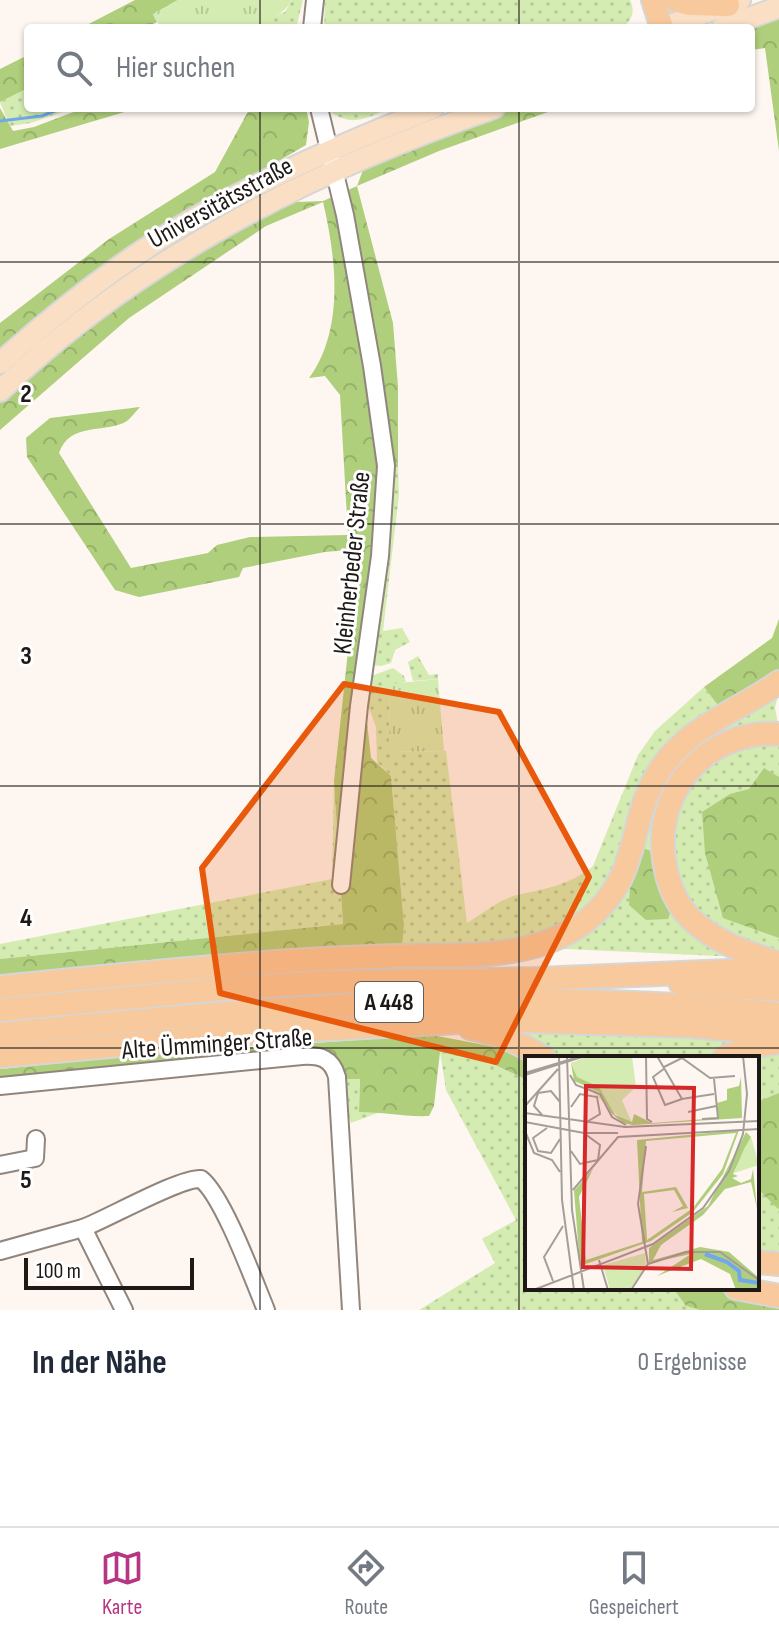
<!DOCTYPE html>
<html lang="de">
<meta charset="utf-8">
<style>
body{margin:0;font-family:"Sofia Sans Condensed",sans-serif;background:#f6f6f7;color:#1f2937}
.scale{position:absolute;left:24px;bottom:20px;width:170px;box-sizing:border-box;padding-left:8px;border:4px solid #1e1916;border-top:0;font-size:22px;line-height:28px;white-space:nowrap;color:#1e1916;-webkit-text-stroke:6px #fff;paint-order:stroke}
.list{margin:0;padding:0;list-style:none}
h2{display:flex;justify-content:space-between;align-items:center;height:104px;margin:0;padding:0 32px;font-size:34px}
h2 small{font-size:26px;font-weight:400;color:#747a83}
.icon{flex:none;width:44px;height:44px;fill:none;stroke:currentColor;stroke-width:2;stroke-linecap:round;stroke-linejoin:round}
.map{position:relative;flex:none;width:779px;height:1310px;overflow:hidden}
.search{position:absolute;background:#fff;box-shadow:0 2px 6px #0004;left:24px;right:24px;top:24px;height:88px;display:flex;align-items:center;gap:20px;box-sizing:border-box;padding:0 28px;border-radius:8px;color:#747a83;font-size:30px}
.sheet{height:216px;background:#fff}
nav{display:flex;justify-content:space-around;align-items:center;box-sizing:border-box;height:112px;border-top:2px solid #e0e1e3;background:#fff;font-size:22px;color:#747a83}
nav a{display:grid;justify-items:center;gap:4px}
nav .on{color:#b63683}
.map>svg:first-child{display:block}
.grass{fill:url(#grass-dots)}
.forest{fill:url(#forest-crowns)}
.park{fill:url(#park-tufts)}
.lines{fill:none;stroke-linecap:round;stroke-linejoin:round}
.stream{stroke:#71a8eb;stroke-width:3}
.minor-casing{stroke:#91867d;stroke-width:20}
.major-casing{stroke:#d6d6d5;stroke-width:24}
.highway-casing{stroke:#d6d6d5;stroke-width:26}
.minor{stroke:#fff;stroke-width:16}
.major{stroke:#fadfc4;stroke-width:20}
.highway{stroke:#f7c99c;stroke-width:22}
.marked{fill:#e8590c;fill-opacity:0.2;stroke:#e8590c;stroke-width:6;stroke-linejoin:round}
.grid{fill:none;stroke:#1e1916;stroke-width:2;stroke-opacity:0.55}
.labels{text-anchor:middle;stroke-width:6;stroke-linejoin:round;paint-order:stroke}
.shield{fill:#fff;stroke:#625e5c;stroke-width:2}
.shield-label{font-size:24px;font-weight:bold;fill:#1e1916}
.street-label{font-size:26px;fill:#1e1916;stroke:#fff}
.inset-river{fill:none;stroke:#71a8eb;stroke-width:4}
.inset-road{fill:none;stroke:#a49e99;stroke-width:2}
.view{fill:#d62828;fill-opacity:0.15;stroke:#d62828;stroke-width:4}
.inset-edge{fill:none;stroke:#1e1916;stroke-width:4}
.grid-label{font-size:26px;text-anchor:middle;font-weight:bold;fill:#1e1916;stroke:#fff;stroke-width:6;stroke-linejoin:round;paint-order:stroke}
</style>
<div class="map">
<svg width="779" height="1310" viewBox="0 0 779 1310">
<defs>
<pattern id="grass-dots" width="8" height="8" patternUnits="userSpaceOnUse" patternTransform="scale(2)"><rect width="8" height="8" fill="#d4ecb2"/><path d="M2 2h.1M6 6h.1" fill="none" stroke="#b6ca98" stroke-width="1.8" stroke-linecap="round"/></pattern>
<pattern id="forest-crowns" width="20" height="18" patternUnits="userSpaceOnUse" patternTransform="scale(2)"><rect width="20" height="18" fill="#afcf7c"/><path d="M2 6a3 3 0 1 1 6 0M12 15a3 3 0 1 1 6 0" fill="none" stroke="#96b16a"/></pattern>
<pattern id="park-tufts" width="24" height="20" patternUnits="userSpaceOnUse" patternTransform="scale(2)"><rect width="24" height="20" fill="#d4ecb2"/><path d="M3 7l-1-3M5 7V3M7 7l1-3M15 17l-1-3M17 17v-4M19 17l1-3" fill="none" stroke="#b6ca98"/></pattern>
</defs>
<rect width="100%" height="100%" fill="#fef6f0"/>
<g class="grass">
<path d="M292,0H303L297,24L289,28H245L285,12Z"/>
<path d="M325,0H630C636,13 631,19 623,28H324Z"/>
<path d="M28,88V108H74L31,123L10,126L0,102Z"/>
<path d="M331,108H391C367,117 354,128 331,112Z"/>
<path d="M392,466L398,467L399,495L383,631L402,628L410,642L395,650L391,663L381,666L372,665L392,501Z"/>
<path d="M418,656L429,675L438,674V679L413,681L408,662Z"/>
<path d="M393,668L404,676L406,682L390,685L389,752L446,751L467,923C482,914 500,899 517,895C545,889 570,885 593,866L638,755L655,731L704,687L720,708L698,721L625,845L600,896L556,930L497,945L402,947L404,925L391,776L377,762L376,727L366,700L371,676Z"/>
<path d="M779,691L775,708L779,729L688,763L659,872L739,957L545,948L577,935L680,755Z"/>
<path d="M765,744L779,745V952C751,944 718,933 698,910C659,865 666,791 718,759C731,750 749,747 765,744Z"/>
<path d="M334,781L343,924L0,959V944L332,879Z"/>
<path d="M508,1029L749,1040L713,1058H557Z"/>
<path d="M779,1051V1253L757,1251V1058H747Z"/>
<path d="M440,1052L493,1064L527,1080V1288H673L686,1306L700,1310H419L495,1263L482,1239L516,1220L446,1090Z"/>
<path d="M360,1078L359,1112H380L351,1123L347,1114L345,1079Z"/>
</g>
<g class="forest">
<path d="M135,0H178L153,14L157,22L145,28H81Z"/>
<path d="M779,16V151L765,48L751,50V28H744Z"/>
<path d="M28,55V88L0,102V69Z"/>
<path d="M0,108L13,131L34,127L84,108H138L0,149Z"/>
<path d="M250,108H306L309,122L306,145L166,227L0,355V323L109,239L215,172Z"/>
<path d="M517,108H559L439,151L357,186L393,323L398,387V467L381,466L365,719L367,722L371,758L391,776L404,925L402,947L0,978V959L343,924L334,781L359,549L325,552L243,568L239,577L139,597L115,590L27,457L26,438L50,418L140,407C136,411 131,418 127,421C106,434 70,421 59,453L131,568L208,553L217,545L250,537L348,535L340,395L325,376L309,378C345,329 336,257 323,202L266,226L129,318L0,430V401L129,296L199,250L293,198L296,202L323,201L357,186L366,162Z"/>
<path d="M779,619V673L720,708L704,687L772,638Z"/>
<path d="M764,768L779,777V938L723,918L705,853L702,812L730,794L749,789Z"/>
<path d="M643,848L653,852L672,908L668,919L646,920L629,905L630,885Z"/>
<path d="M432,1035L506,1049L527,1059V1080L493,1064L440,1052L434,1106L429,1116C404,1117 384,1112 359,1112L360,1079H345L336,1057L324,1052L0,1079V1069L151,1054Z"/>
<path d="M779,1093V1208L778,1209L757,1188V1102Z"/>
<path d="M673,1288H713L740,1299L779,1305V1310H700L686,1306Z"/>
</g>
<g class="park">
<path d="M178,0H292C272,37 197,28 161,28L153,14Z"/>
<path d="M438,679L444,751L389,752L390,684Z"/>
</g>
<g class="lines">
<path class="stream" d="M0,121L42,116L62,108"/>
<defs>
<g id="minor">
<path d="M312,28L315,0"/>
<path d="M319,108L345,215L372,366L386,466L380,556L359,706L341,885"/>
<path d="M0,1086L302,1056C320,1055 332,1058 337,1077L351,1310"/>
<path d="M0,1165L35,1158L36,1139"/>
<path d="M83,1228C109,1218 181,1177 201,1179C223,1196 254,1281 266,1310"/>
<path d="M0,1251L83,1228L124,1310"/>
</g>
<g id="major">
<path d="M662,28L740,0"/>
<path d="M722,28L779,7"/>
<path d="M0,363C60,309 125,258 195,218C272,174 351,140 433,108"/>
<path d="M0,391C140,257 312,171 494,108"/>
</g>
<g id="highway">
<path d="M653,0L662,28"/>
<path d="M676,0L689,4L728,5"/>
<path d="M778,963C748,953 714,942 691,919C675,903 667,881 664,859C654,789 708,729 779,734"/>
<path d="M680,983L779,990"/>
<path d="M0,987C102,977 205,966 308,960C338,958 368,957 398,956C459,955 535,961 586,921C645,873 625,821 662,767C691,725 740,710 779,682"/>
<path d="M0,1010L231,988L330,982L538,979L779,969"/>
<path d="M470,1028C497,1033 521,1043 544,1058"/>
<path d="M0,1034C259,1008 519,985 779,1014"/>
<path d="M0,1056L252,1033L496,1020L690,1026L779,1034"/>
<path d="M724,1058L750,1047L779,1042"/>
<path d="M757,1262L779,1264"/>
<path d="M736,1288L779,1296"/>
</g>
</defs>
<use href="#minor" class="minor-casing"/>
<use href="#major" class="major-casing"/>
<use href="#highway" class="highway-casing"/>
<use href="#minor" class="minor"/>
<use href="#major" class="major"/>
<use href="#highway" class="highway"/>
</g>
<path class="marked" d="M344,684L499,712L589,877L496,1062L220,993L202,868Z"/>
<path class="grid" d="M260,0V28M519,0V28M260,108V1310M519,108V1310M0,262H779M0,524H779M0,786H779M0,1048H779"/>
<g class="labels">
<rect class="shield" x="355" y="982" width="68" height="40" rx="6"/>
<g class="shield-label">
<text x="389" y="1010">A 448</text>
</g>
<g class="street-label">
<text transform="translate(220 202) rotate(-29)" y="9">Universitätsstraße</text>
<text transform="translate(351 563) rotate(-84)" y="9">Kleinherbeder Straße</text>
<text transform="translate(217 1043) rotate(-4)" y="9">Alte Ümminger Straße</text>
</g>
</g>
<g transform="translate(525 1056)">
<rect width="234" height="234" fill="#fef6f0"/>
<path d="M63,0H107L111,31L97,44L107,67L95,62L52,21L46,7ZM120,197L121,212L104,234H85L78,209Z" fill="#d4ecb2"/>
<path d="M46,7L52,21L74,31L90,59L107,66L109,58L127,67L193,62L192,47L202,44V33L214,30L216,21L217,62L108,69L98,67L86,57L75,36L49,25ZM214,74L198,118L168,156L126,185L55,210L49,135L68,113L54,141L61,204L117,186L112,84ZM211,77L197,113L168,152L122,184L119,138L149,134L158,150L147,156L163,152L151,131L117,136L121,85ZM221,76L226,81L208,118L213,120L207,122L216,127L226,123L228,113L232,153L226,126L200,133L178,159L136,189L128,204L175,191L204,196L234,222V234H211L205,218L176,203L132,220L166,198L124,207V192L183,150Z" fill="#afcf7c" fill-rule="evenodd"/>
<path d="M226,81L234,109L209,117L219,93Z" fill="#d4ecb2"/>
<path class="inset-river" d="M180,198L202,206L214,215L215,224L234,227"/>
<path class="inset-road" d="M34,0L37,144L49,234M42,0L47,154L59,234M121,0L122,63L127,66M132,0L157,43L189,38M139,11L157,2L185,22L210,20M140,12L128,21L140,49L157,43M0,17L57,0M0,19L60,0M45,19L51,29L75,38L87,61L101,69M0,50L33,13M46,51L55,38L72,41L75,58L60,67M163,56L191,50M0,57L100,71L234,65M18,60L9,50L13,37L26,35L35,46M177,63L193,62L189,23M0,66L59,77H93M22,72L8,82L13,95L26,97L35,83M0,75L9,97L27,104L35,116M46,95L55,108L73,104L75,89L60,78M48,134L93,81L234,73M74,204L83,234M123,208L161,196H195L234,224M28,225L19,201L38,170M11,233L128,188L178,152L204,115L218,78L222,38L218,0M106,234L123,208L113,148L121,90"/>
<path class="view" d="M61,30L169,32L166,213L58,211Z"/>
<rect width="234" height="234" class="inset-edge"/>
</g>
<g class="grid-label">
<text x="26" y="402">2</text>
<text x="26" y="664">3</text>
<text x="26" y="926">4</text>
<text x="26" y="1188">5</text>
</g>
</svg>
<div class="scale">100 m</div>
<div class="search"><svg class="icon" aria-label="search" viewBox="0 0 24 24"><circle cx="10" cy="10" r="6"/><path d="M15 15l6 6"/></svg>Hier suchen</div>
</div>
<section class="sheet">
<h2>In der Nähe<small>0 Ergebnisse</small></h2>
<ul class="list">
</ul>
</section>
<nav>
<a class="on"><svg class="icon" aria-label="map" viewBox="0 0 24 24"><path d="M3 6l6-2 6 2 6-2v14l-6 2-6-2-6 2zM9 4v14M15 6v14"/></svg>Karte</a>
<a><svg class="icon" aria-label="directions" viewBox="0 0 24 24"><path d="M12 3l9 9-9 9-9-9zM9 14v-3h6M13 9l2 2-2 2"/></svg>Route</a>
<a><svg class="icon" aria-label="saved" viewBox="0 0 24 24"><path d="M7 4h10v16l-5-4-5 4z"/></svg>Gespeichert</a>
</nav>
